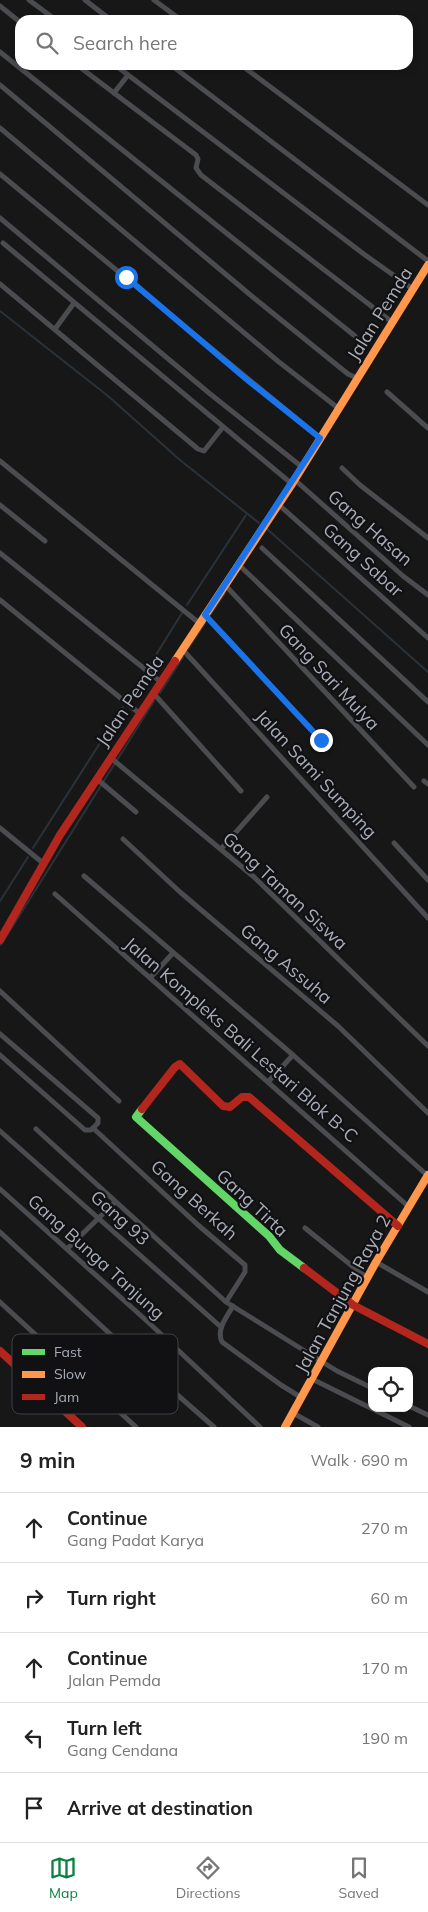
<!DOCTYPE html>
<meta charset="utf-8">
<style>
body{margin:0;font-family:Mulish,sans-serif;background:#f2f2f2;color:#222}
.controls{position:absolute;right:15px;bottom:15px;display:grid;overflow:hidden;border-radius:10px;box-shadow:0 2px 8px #0003}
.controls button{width:45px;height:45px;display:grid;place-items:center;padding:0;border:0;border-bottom:1px solid #e0e0e0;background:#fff;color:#222;font:25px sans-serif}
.stop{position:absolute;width:15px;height:15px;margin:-11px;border:4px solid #1a73e8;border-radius:50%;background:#fff}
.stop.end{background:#1a73e8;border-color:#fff;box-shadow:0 1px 5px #0008}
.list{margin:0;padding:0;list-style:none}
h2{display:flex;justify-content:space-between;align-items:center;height:65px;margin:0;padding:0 20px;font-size:21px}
h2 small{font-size:16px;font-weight:400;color:#767676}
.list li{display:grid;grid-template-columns:32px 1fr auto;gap:15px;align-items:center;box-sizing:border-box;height:70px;padding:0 20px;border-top:1px solid #e0e0e0}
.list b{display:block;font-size:19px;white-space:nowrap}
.list p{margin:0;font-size:16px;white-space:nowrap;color:#767676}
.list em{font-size:16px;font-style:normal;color:#767676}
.icon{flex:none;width:28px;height:28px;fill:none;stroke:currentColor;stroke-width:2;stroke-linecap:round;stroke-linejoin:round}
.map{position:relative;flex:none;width:428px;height:1427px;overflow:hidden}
.search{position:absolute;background:#fff;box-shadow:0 2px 8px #0003;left:15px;right:15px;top:15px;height:55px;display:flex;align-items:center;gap:12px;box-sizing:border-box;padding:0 18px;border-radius:15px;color:#767676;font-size:19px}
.sheet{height:415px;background:#fff}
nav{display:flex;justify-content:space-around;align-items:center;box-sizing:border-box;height:70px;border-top:1px solid #e0e0e0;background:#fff;font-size:14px;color:#767676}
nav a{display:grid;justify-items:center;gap:2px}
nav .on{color:#0b8043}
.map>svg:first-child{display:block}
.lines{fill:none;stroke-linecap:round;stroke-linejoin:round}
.stream{stroke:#2a3239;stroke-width:2}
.street{stroke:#4b4c50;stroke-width:5}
.fast{stroke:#63d668;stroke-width:8}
.slow{stroke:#ff974d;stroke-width:8}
.jam{stroke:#b3261e;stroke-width:8}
.route{stroke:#1a73e8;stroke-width:6}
.labels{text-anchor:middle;stroke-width:4.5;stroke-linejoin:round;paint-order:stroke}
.street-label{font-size:18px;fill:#a8adb8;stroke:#111113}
.key{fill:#111113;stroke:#3e4045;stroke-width:1}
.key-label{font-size:14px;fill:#a8adb8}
</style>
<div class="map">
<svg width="428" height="1427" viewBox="0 0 428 1427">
<rect width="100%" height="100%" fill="#171717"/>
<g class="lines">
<g class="stream">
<path d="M0,311L108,396L180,460L259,523"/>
<path d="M267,529L428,672"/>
<path d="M187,605L246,515"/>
<path d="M211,614L225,593"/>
<path d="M188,649L205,623"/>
<path d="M149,666L182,613"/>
<path d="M160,693L183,657"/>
<path d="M128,698L143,675"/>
<path d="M33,848L123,707"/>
<path d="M0,901L28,857"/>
<path d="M1,945L154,701"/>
</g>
<g class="street">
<path d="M29,0L56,20"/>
<path d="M85,0L111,20"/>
<path d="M154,0L181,20"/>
<path d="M0,6L20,22"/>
<path d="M0,52L355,336"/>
<path d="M77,65L196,155L198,159L196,168L201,175L392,322"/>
<path d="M115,65L365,255L413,289"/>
<path d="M171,65L428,261"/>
<path d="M241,65L428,205"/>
<path d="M0,85L254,298L348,374L357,378"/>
<path d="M114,93L128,75"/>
<path d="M0,128L279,362L338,408"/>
<path d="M0,174L320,438"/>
<path d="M0,218L209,393L302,467"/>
<path d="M3,243L292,484"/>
<path d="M0,284L198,449L204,451L223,427"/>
<path d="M55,329L74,303"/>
<path d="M387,392L428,428"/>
<path d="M0,461L199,623"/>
<path d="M342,468L360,485L428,538"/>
<path d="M295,480L403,576L428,595"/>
<path d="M278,504L428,638"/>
<path d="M0,505L45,541"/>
<path d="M262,548L428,702"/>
<path d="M0,553L161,682"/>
<path d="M238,564L428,745"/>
<path d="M225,585L414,787"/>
<path d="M0,600L139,713"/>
<path d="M205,615L321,740"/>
<path d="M183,650L428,918"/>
<path d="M154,694L241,791"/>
<path d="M111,758L254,877L428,1046"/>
<path d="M97,779L136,812"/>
<path d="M424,781L428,784"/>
<path d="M0,828L43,863"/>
<path d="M123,839L180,892L338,1026L428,1113"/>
<path d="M394,843L428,880"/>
<path d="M221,849L267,797"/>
<path d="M84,876L293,1055L428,1176"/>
<path d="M55,894L409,1207"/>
<path d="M150,978L173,953"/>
<path d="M0,991L119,1101"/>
<path d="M0,1034L98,1118V1123L91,1130H85L0,1055"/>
<path d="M268,1082L293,1055"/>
<path d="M93,1128L198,1225L245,1265V1272L226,1302"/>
<path d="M36,1129L226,1302L337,1371L372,1388"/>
<path d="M0,1131L221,1327"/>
<path d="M0,1189L148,1322L260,1427"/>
<path d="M305,1228L367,1278"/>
<path d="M0,1232L149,1370L214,1427"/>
<path d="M67,1249L115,1202"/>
<path d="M376,1262L428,1292"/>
<path d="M0,1302L136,1427"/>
<path d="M233,1306C227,1317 216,1329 222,1342L281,1385L302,1398"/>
<path d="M312,1379L409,1427"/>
<path d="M409,1406L428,1415"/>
<path d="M293,1413L318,1427"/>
</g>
<path class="fast" d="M142,1109L136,1117L269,1236L280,1250L304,1268"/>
<g class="slow">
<path d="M175,661L292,484L428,265"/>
<path d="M285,1427L376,1262L428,1175"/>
</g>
<g class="jam">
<path d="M0,940L60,835L175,661"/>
<path d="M142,1109L175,1067L180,1064L223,1106L230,1107L242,1097H249L398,1226"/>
<path d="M304,1268L353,1305L428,1344"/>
<path d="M0,1351L82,1427"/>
</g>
</g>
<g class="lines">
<path class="route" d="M126,277L245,378L320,438L205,615L321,740"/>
</g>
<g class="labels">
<g class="street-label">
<text transform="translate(380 314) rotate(-58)" y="6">Jalan Pemda</text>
<text transform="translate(370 528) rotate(41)" y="6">Gang Hasan</text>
<text transform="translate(363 560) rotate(42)" y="6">Gang Sabar</text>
<text transform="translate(329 677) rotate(47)" y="6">Gang Sari Mulya</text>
<text transform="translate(130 701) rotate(-56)" y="6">Jalan Pemda</text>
<text transform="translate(316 774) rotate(47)" y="6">Jalan Sami Sumping</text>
<text transform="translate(285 891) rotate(43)" y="6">Gang Taman Siswa</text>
<text transform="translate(286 964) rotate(40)" y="6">Gang Assuha</text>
<text transform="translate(241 1040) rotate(41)" y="6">Jalan Kompleks Bali Lestari Blok B-C</text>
<text transform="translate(194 1200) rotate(42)" y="6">Gang Berkah</text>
<text transform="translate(252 1203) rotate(43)" y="6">Gang Tirta</text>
<text transform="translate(120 1218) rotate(42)" y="6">Gang 93</text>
<text transform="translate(96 1257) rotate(42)" y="6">Gang Bunga Tanjung</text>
<text transform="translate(343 1294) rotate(-61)" y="6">Jalan Tanjung Raya 2</text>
</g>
</g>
<rect x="12" y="1334" width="166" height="80" rx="8" class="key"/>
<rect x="22" y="1349" width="23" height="6" fill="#63d668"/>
<rect x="22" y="1371" width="23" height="7" fill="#ff974d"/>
<rect x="22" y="1394" width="23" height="6" fill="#b3261e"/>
<g class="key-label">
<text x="54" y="1357">Fast</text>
<text x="54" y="1379">Slow</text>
<text x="54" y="1402">Jam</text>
</g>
</svg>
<div class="controls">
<button><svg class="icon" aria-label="locate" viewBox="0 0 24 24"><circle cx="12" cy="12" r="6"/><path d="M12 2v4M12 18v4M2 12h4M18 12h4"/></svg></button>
</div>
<div class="stop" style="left:126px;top:277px"></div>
<div class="stop end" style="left:321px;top:740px"></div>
<div class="search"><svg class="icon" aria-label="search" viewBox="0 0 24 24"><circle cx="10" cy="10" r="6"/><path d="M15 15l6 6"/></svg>Search here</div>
</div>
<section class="sheet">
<h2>9 min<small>Walk · 690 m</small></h2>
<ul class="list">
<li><svg class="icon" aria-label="ahead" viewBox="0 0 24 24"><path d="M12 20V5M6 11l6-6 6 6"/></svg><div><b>Continue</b><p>Gang Padat Karya</p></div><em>270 m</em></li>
<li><svg class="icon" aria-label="right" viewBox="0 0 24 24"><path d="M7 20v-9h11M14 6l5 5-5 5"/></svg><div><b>Turn right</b></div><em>60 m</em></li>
<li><svg class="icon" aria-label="ahead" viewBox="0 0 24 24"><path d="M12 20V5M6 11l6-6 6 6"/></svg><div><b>Continue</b><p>Jalan Pemda</p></div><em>170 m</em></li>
<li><svg class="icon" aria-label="left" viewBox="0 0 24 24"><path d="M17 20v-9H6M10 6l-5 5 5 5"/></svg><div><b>Turn left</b><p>Gang Cendana</p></div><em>190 m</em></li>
<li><svg class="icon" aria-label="arrive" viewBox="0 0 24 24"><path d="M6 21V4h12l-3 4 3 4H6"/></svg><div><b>Arrive at destination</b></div></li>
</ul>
</section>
<nav>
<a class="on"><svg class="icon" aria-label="map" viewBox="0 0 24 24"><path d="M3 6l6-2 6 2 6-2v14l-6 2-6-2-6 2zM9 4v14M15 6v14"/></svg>Map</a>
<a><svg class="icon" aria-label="directions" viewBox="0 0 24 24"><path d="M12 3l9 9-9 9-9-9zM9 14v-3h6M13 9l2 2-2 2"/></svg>Directions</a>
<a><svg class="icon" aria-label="saved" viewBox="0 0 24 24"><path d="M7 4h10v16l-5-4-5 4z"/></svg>Saved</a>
</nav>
